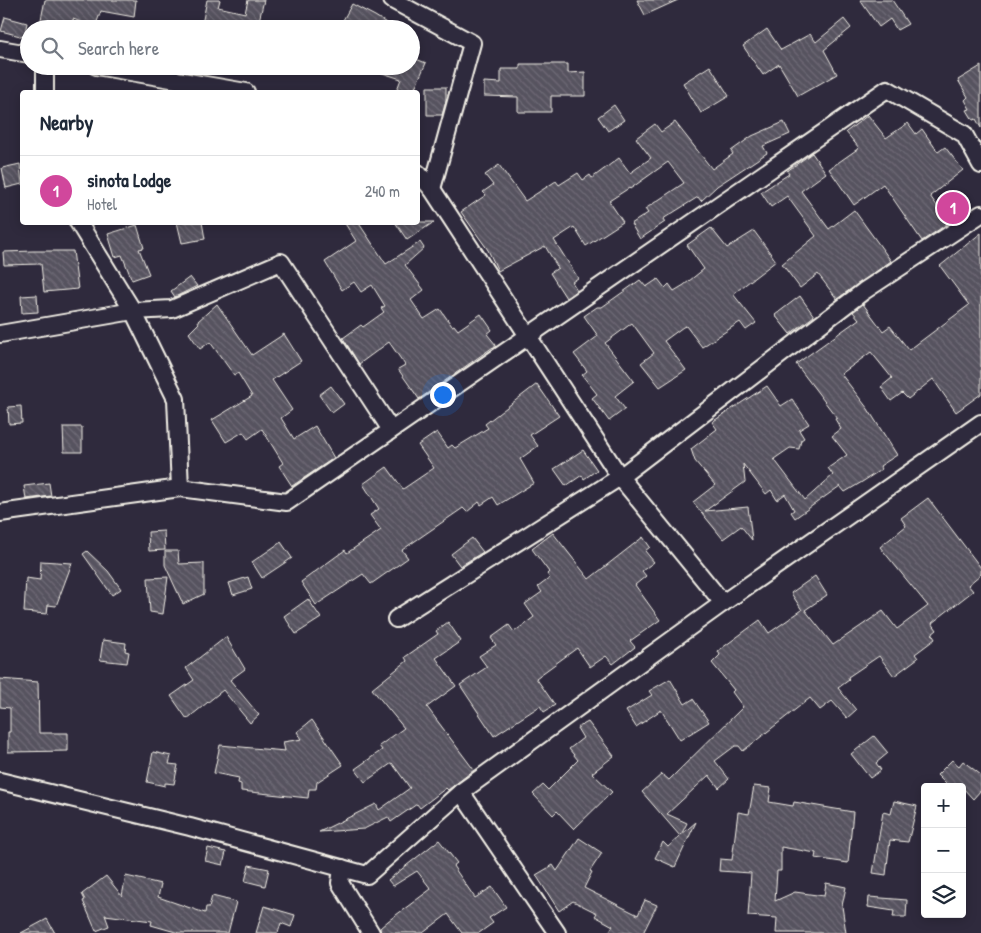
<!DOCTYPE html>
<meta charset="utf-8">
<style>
body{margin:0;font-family:"Patrick Hand",sans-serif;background:#f6f6f7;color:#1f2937}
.controls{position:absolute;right:15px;bottom:15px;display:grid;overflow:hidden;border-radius:5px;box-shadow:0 2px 12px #0003}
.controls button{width:45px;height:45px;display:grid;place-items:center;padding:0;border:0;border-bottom:1px solid #e0e1e3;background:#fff;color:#1f2937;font:25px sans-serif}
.you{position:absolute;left:442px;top:394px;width:18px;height:18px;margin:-12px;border:4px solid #fff;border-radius:50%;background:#1a73e8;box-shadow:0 0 0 8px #1a73e833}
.badge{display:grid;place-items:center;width:32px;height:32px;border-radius:50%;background:#845c67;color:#fff;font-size:16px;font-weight:700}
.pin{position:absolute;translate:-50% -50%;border:2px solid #fff;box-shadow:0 1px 5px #0006}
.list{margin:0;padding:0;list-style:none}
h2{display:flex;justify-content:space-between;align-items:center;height:65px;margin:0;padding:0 20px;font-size:21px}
h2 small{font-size:16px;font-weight:400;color:#747a83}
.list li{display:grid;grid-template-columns:32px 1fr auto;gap:15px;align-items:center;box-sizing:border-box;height:70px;padding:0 20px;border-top:1px solid #e0e1e3}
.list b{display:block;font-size:19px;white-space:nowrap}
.list p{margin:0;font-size:16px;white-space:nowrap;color:#747a83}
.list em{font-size:16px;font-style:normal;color:#747a83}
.icon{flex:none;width:28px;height:28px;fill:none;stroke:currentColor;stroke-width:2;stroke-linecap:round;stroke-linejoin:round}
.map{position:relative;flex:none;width:981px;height:933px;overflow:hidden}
.search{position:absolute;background:#fff;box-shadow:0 2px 12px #0003;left:20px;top:20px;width:400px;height:55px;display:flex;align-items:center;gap:12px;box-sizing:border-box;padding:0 18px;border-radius:28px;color:#747a83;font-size:19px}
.panel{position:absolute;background:#fff;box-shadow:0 2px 12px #0003;left:20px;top:90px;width:400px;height:135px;border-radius:5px}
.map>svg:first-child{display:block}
.building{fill:url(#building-back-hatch);stroke:#f4f1e8}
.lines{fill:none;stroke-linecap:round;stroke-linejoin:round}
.minor-casing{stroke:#f4f1e8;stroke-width:20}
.minor{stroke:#2f2a3d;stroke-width:16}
</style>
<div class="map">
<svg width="981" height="933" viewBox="0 0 981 933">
<defs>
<pattern id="building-back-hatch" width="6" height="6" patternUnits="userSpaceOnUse" patternTransform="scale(1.25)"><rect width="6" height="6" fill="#56525f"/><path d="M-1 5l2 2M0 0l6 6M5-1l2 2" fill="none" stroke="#6f6b76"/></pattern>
</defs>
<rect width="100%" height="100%" fill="#2f2a3d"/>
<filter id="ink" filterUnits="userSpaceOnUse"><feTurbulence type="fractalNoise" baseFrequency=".02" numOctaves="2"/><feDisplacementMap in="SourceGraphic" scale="10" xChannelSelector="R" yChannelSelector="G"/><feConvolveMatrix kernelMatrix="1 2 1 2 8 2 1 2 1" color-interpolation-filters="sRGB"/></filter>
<g filter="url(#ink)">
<g class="building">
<path d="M45,0H136L134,17L101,11L95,27L73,19V29H39Z"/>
<path d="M207,0H220L218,7L245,13L248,0H264L257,29H201Z"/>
<path d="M637,0H678L645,15Z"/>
<path d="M860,0H892L908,24L897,30L890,19L879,27Z"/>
<path d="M352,4L375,16L396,29H354L342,22Z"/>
<path d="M5,17L27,23L24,37L1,31Z"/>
<path d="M844,19L851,28L824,50L837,74L798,96L779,64L763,75L743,46L767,29L781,50L810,34L816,42Z"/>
<path d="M411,57L426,63L413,92H396L401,79L370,69V66H411Z"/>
<path d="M520,64H568V73L585,72V96H551V112H518V97L484,96V82L501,83V69H520Z"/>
<path d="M710,66L729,96L701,113L683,83Z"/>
<path d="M981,66V128L976,119L973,120L967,110L970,109L965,100L968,97L958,80Z"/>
<path d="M427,87H446V101L442,115H427Z"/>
<path d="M614,105L624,120L608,131L598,117Z"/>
<path d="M868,115L886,138L908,123L916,134L922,129L938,152L945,147L963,170L930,196L945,217L943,219L947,224L922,241L883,184L854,205L829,169L859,148L846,132Z"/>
<path d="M675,122L712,169L733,154L731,151L752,136L784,122L790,134L763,146L767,153L717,186L701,201L698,197L663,219L665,222L640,239L631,224L648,213L645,209L684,183L668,162L630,189L629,188L609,201L623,222L586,246L574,227L554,240L578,278L572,282L577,290L566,298L550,273L558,268L545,246L498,271L488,250L461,212L486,195L483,192L493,185L485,175L499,165L525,201L556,181L559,185L578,173L583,180L590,175L592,178L619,158L630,173L651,158L636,138L655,124L661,132Z"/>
<path d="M812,153L826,173L801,191L829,229L854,210L891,261L837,299L818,274L800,288L782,264L816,236L787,196L771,207L761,192L789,174L787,171Z"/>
<path d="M20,164L22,184L6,188L2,168Z"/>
<path d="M177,222H202L205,239L182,243Z"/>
<path d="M344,222H358L386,264L420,242L424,248L405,265L424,290L411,300L424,319L440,309L452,326L454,325L458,330L481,314L492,330L487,334L496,345L419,399L398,369L405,365L389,342L359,364L343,338L361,325L363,327L384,312L381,308L385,306L372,285L361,292L354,282L342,290L325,262L356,241Z"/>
<path d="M395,222H434L407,240Z"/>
<path d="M137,225L144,248L139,249L149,274L132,280L122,255L115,257L108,234Z"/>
<path d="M711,228L727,248L754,231L776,261L733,294L756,323L746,330L740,322L702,347L686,326L683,327L664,341L686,370L660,387L641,363L654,353L632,323L605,343L634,381L615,396L625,409L609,421L592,398L597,394L582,375L587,371L574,354L598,336L584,316L597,307H602L640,280L646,287L658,279L665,288L669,284L674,291L684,285L704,269L687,245Z"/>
<path d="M981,233V394L956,412L933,379L908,399L902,393L891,401L881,387L892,378L871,352L841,374L868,409L897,455L880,466L882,469L862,482L845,492L840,486L795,518L791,512L794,510L785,494L777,500L771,490L766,494L743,464L745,482L705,511L748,507L752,540L741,526L723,539L693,502L715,485L695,461L691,449L717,429L712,422L767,386L781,406L792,399L809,424L799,430L804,438L801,440L799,449L790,448L774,459L805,500L833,475L828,468L847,455L832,436L841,429L835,419L837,418L796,364L859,319L853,312L863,304L883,331L890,326L909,350L969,305L940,266Z"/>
<path d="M33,251H73L78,289L44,292L41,264L4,265L3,252Z"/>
<path d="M190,277L197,286L175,297L171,291Z"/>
<path d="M37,295L38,312L22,313L21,296Z"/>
<path d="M800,296L814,316L790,334L775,315Z"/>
<path d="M217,304L252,355L284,334L301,361L272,380L292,410L281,418L294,439L315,426L334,458L292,486L279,466L283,463L262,429L248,439L243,432L226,442L212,420L252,396L238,373L234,375L210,342L200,349L189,333L199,323L198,321Z"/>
<path d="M537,384L559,416L530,435L538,446L520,459L534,483L498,505L493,497L481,505L479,502L467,512L463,508L402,550L408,558L371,584L363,574L316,605L301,582L345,550L347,553L381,530L370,515L379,509L363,484L387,467L403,489L434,468L418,445L437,432L448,448L452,445L455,448L488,428L485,424Z"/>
<path d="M331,386L344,404L332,413L319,395Z"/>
<path d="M21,406L22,423L9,424L8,407Z"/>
<path d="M63,427H82V452H64Z"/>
<path d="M583,450L597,470L584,479L582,475L566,486L554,469Z"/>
<path d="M49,483L51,496L26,499L24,486Z"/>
<path d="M928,498L981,568V574L968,585L973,591L932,623L937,630L932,634L935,639L915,654L918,658L894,676L879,656L848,677L849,680L838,688L856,710L847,718L832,701L820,710L810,698L743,751L739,746H735L715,761L729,779L719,788L709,775L667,814L687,823L681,835L696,822L675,867L655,858L663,842L668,847L680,836L642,792L662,774L669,780L743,707L732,692L734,690L712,663L720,655L718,651L760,620L769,633L802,610L791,593L815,576L827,595L805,610L833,645L883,611L897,629L928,606L880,547L906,526L901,518Z"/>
<path d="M164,531L165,550L149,551L148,532Z"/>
<path d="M553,533L589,579L643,537L650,547L645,551L654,562L642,571L646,576L635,585L660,620L630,641L635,647L613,664L606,656L590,667L577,648L536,678L555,705L544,712L540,706L494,736L460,685L487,667L479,656L496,645L491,638L509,625L514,632L534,617L525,604L542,592L538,587L550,578L547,574L549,572L532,549Z"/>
<path d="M472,538L483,552L460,566L451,554Z"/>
<path d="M281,542L292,558L262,578L252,562Z"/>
<path d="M87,551L108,571L121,589L112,595L83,554Z"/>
<path d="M165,551H178L179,564L204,563V594L183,604L165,565Z"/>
<path d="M41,561L72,563L56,606L48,605L47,614L24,612L26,578L40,580Z"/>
<path d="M168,577L163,614L150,612L148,578Z"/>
<path d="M248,577L252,589L233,595L229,583Z"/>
<path d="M308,599L321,618L296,634L284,616Z"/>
<path d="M448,622L461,641L436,658L456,686L427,707L474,770L448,790L446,788L420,808L417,804L391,822L388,817L364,829L319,832L376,804L379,810L410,788L392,763L365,782L355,769L382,750L379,746L404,728L372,689L407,661L405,657L438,634L436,631Z"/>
<path d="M226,637L245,669L230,680L259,715L250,723L223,690L187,719L171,696L194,680L186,668Z"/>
<path d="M103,640L126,643L125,651L129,652L127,663L100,660Z"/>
<path d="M0,679L38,682L39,733H68V751L8,752V732H10V708L0,707Z"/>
<path d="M670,679L685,704L693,699L709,722L680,740L661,710L636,727L626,711L652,695L649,691Z"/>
<path d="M312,720L343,765L317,782L316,789H309L308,798L241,791V784L238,783L239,778L214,773L220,745L285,751L283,742L302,739L297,732Z"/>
<path d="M588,722L614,756L592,773L612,792L574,829L557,811L553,815L533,794L543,785L548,790L578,760L569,749L583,738L577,728Z"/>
<path d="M874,736L888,753L876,763L881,770L870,778L851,754Z"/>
<path d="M153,752L171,756L169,764L178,765L174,784L165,783V786L147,782Z"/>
<path d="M952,760L959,766L963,761L981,775V790L973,799L962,787H949L937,775Z"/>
<path d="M754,786L771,788L769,802L793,806L794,802L853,812L848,863L815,858L816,853L781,847V871H777L775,901L795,892L824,896L826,883L846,887L842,906L846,933H776L777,918L748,916L751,873L719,871L720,859L732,860L738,812L749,814Z"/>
<path d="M894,801L917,806L908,842L890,840L886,875L873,873L883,812L891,814Z"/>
<path d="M579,838L602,853L590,871L592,872L584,888L638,915L645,900L657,905L643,933H608L613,926L595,916L597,913L573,901L559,911L536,875L553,865L557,871Z"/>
<path d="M439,840L457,863L453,866L475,898L492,887L506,907L489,918L493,923L479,933H462L448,914L423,933H381L380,928L388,921L431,889L417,871L393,886L388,880Z"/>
<path d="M208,848L226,852L223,865L205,861Z"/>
<path d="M249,865L269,869L265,886L245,881Z"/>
<path d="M106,876L122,896L126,876L161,884L158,897L205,913L206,907H209L212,896L236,902L228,933H179L151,925L152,921L105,915L109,926L96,931L83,901L85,900L82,894Z"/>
<path d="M869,897L907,900L906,917H893L894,911L868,907Z"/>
<path d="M264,906L295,915L291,927L281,923L278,933H256Z"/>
<path d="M47,919L55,933H21Z"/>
</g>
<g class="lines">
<defs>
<g id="minor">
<path d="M392,0L472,43L432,189"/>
<path d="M0,49L29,54"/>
<path d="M96,66L246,92"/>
<path d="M45,92V66"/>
<path d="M418,173L432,189L620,477L723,603"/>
<path d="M78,222L133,311L176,399L180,488"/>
<path d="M0,334L133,311L172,309L281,262L391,430"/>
<path d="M0,513L180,488L287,502L887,89L964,134L981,165"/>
<path d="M396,619L620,477L864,291L981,214"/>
<path d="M0,781L190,827L367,875L461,792L723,603L981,423"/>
<path d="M461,792L557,933"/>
<path d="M342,868L340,883L371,933"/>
</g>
</defs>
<use href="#minor" class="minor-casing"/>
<use href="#minor" class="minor"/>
</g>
</g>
</svg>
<div class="controls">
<button>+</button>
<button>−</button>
<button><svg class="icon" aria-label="layers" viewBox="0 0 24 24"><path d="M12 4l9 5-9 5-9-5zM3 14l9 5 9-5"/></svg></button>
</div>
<div class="you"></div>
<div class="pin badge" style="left:953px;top:208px;background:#d1479c">1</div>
<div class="search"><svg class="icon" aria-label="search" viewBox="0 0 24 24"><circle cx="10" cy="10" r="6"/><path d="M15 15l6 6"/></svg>Search here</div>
<section class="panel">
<h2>Nearby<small></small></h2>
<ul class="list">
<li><span class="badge" style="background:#d1479c">1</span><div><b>sinota Lodge</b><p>Hotel</p></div><em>240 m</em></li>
</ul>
</section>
</div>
